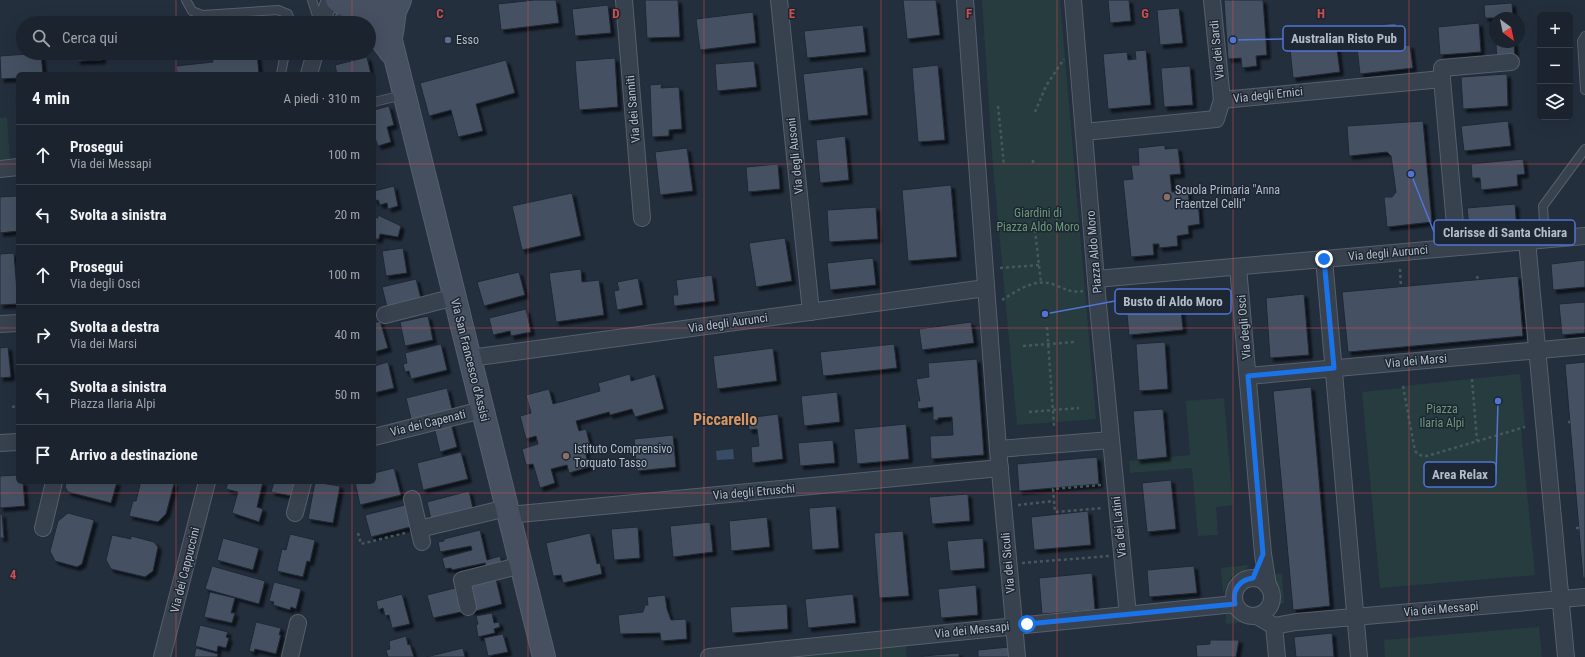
<!DOCTYPE html>
<html lang="it">
<meta charset="utf-8">
<style>
body{margin:0;font-family:"Roboto Condensed",sans-serif;background:#282f3a;color:#f1f3f6}
.controls{position:absolute;right:12px;top:12px;display:grid;overflow:hidden;border-radius:6px;box-shadow:0 4px 16px #0002}
.controls button{width:36px;height:36px;display:grid;place-items:center;padding:0;border:0;border-bottom:1px solid #39404a;background:#1b232e;color:#f1f3f6;font:20px sans-serif}
.compass{position:absolute;left:1489px;top:12px;width:36px;height:36px;border-radius:50%;background:#1b232e;box-shadow:0 4px 16px #0002;rotate:147deg}
.stop{position:absolute;width:12px;height:12px;margin:-9px;border:3px solid #1a73e8;border-radius:50%;background:#fff}
.stop.end{background:#1a73e8;border-color:#fff;box-shadow:0 1px 4px #0008}
.list{margin:0;padding:0;list-style:none}
h2{display:flex;justify-content:space-between;align-items:center;height:52px;margin:0;padding:0 16px;font-size:17px}
h2 small{font-size:13px;font-weight:400;color:#a0a4aa}
.list li{display:grid;grid-template-columns:26px 1fr auto;gap:12px;align-items:center;box-sizing:border-box;height:60px;padding:0 16px;border-top:1px solid #39404a}
.list b{display:block;font-size:15px;white-space:nowrap}
.list p{margin:0;font-size:13px;white-space:nowrap;color:#a0a4aa}
.list em{font-size:13px;font-style:normal;color:#a0a4aa}
.icon{flex:none;width:22px;height:22px;fill:none;stroke:currentColor;stroke-width:2;stroke-linecap:round;stroke-linejoin:round}
.map{position:relative;flex:none;width:1585px;height:657px;overflow:hidden}
.search{position:absolute;background:#1b232e;box-shadow:0 4px 16px #0002;left:16px;top:16px;width:360px;height:44px;display:flex;align-items:center;gap:10px;box-sizing:border-box;padding:0 14px;border-radius:22px;color:#a0a4aa;font-size:15px}
.panel{position:absolute;background:#1b232e;box-shadow:0 4px 16px #0002;left:16px;top:72px;width:360px;height:412px;border-radius:6px}
.map>svg:first-child{display:block}
.green{fill:#263c3f}
.water{fill:#394c67}
.building{fill:#455162;stroke:#1f2835;filter:url(#shadow)}
.lines{fill:none;stroke-linecap:round;stroke-linejoin:round}
.lane-casing{stroke:#565f6c;stroke-width:10}
.street-casing{stroke:#565f6c;stroke-width:18}
.secondary-casing{stroke:#565f6c;stroke-width:24}
.path{stroke:#44595c;stroke-width:2.5;stroke-dasharray:3 3;stroke-linecap:butt}
.lane{stroke:#38414e;stroke-width:8}
.street{stroke:#38414e;stroke-width:16}
.secondary{stroke:#465061;stroke-width:22}
.route{stroke:#1a73e8;stroke-width:5}
.grid{fill:none;stroke:#ce4d50;stroke-width:1;stroke-opacity:0.55}
.service-dot{fill:#5c6f8a;stroke:#1d2633;stroke-width:1.5}
.education-dot{fill:#8d6e63;stroke:#1d2633;stroke-width:1.5}
.labels{text-anchor:middle;stroke-width:3;stroke-linejoin:round;paint-order:stroke}
.poi-label{font-size:12px;fill:#b4bcc9;stroke:#1d2633;text-anchor:start}
.street-label{font-size:12px;fill:#b4bcc9;stroke:#1d2633}
.park-label{font-size:12px;fill:#6b9a76;stroke:#1d2633}
.district-label{font-size:16px;font-weight:bold;fill:#d59563;stroke:#1d2633}
.grid-label{font-size:13px;text-anchor:middle;font-weight:bold;fill:#ce4d50;stroke:#1d2633;stroke-width:3;stroke-linejoin:round;paint-order:stroke}
.leader{fill:none;stroke:#5274d3;stroke-width:1.5}
.callout-dot{fill:#5274d3;stroke:#1d2633;stroke-width:1.5}
.callout{fill:#1d2633;stroke:#5274d3;stroke-width:1.5}
.callout-label{font-size:13px;text-anchor:middle;font-weight:bold;fill:#b4bcc9}
</style>
<div class="map">
<svg width="1585" height="657" viewBox="0 0 1585 657">
<defs>
<filter id="shadow"><feDropShadow dx="3.5" dy="3.5" stdDeviation="1" flood-color="#0009"/></filter>
</defs>
<rect width="100%" height="100%" fill="#242f3e"/>
<g class="green">
<path d="M982,0H1060L1096,419L1017,425L993,166Z"/>
<path d="M7,117L10,162L0,163V118Z"/>
<path d="M1520,374L1525,427L1521,429L1535,575L1380,588L1362,392L1403,388V386Z"/>
<path d="M1224,398L1233,505L1216,507L1218,535L1198,536L1192,468L1130,473L1129,461L1190,455L1186,401Z"/>
<path d="M1249,565L1245,570L1231,577L1223,593L1221,568Z"/>
<path d="M1282,573L1284,603L1277,604L1275,600L1274,574Z"/>
<path d="M1231,613L1249,622L1226,624V614Z"/>
<path d="M1539,627L1542,657H1385L1384,640Z"/>
<path d="M905,639L907,657H768Z"/>
</g>
<path class="water" d="M733,449L734,459L717,460L716,451Z"/>
<g class="building">
<path d="M534,0H556L559,23L501,30L498,4Z"/>
<path d="M645,0H678L680,37L647,38Z"/>
<path d="M903,0H936L940,35L907,39Z"/>
<path d="M1108,0H1129L1131,21L1110,23Z"/>
<path d="M1224,0H1263L1267,55L1256,56L1257,66L1242,68L1241,58L1228,59Z"/>
<path d="M1512,3L1513,18H1485L1484,5Z"/>
<path d="M608,5L611,33L575,36L572,9Z"/>
<path d="M1179,8L1183,43L1160,45L1157,10Z"/>
<path d="M753,12L756,43L700,50L696,19Z"/>
<path d="M1396,23L1398,35L1394,36L1395,47L1410,45L1413,68L1360,74L1357,48L1366,47L1363,27Z"/>
<path d="M1479,23L1481,52L1440,55L1438,27Z"/>
<path d="M863,25L866,52L807,58L804,31Z"/>
<path d="M1310,36L1311,45L1336,42L1340,72L1293,78L1289,39Z"/>
<path d="M1501,42H1514L1515,59L1497,60L1496,45L1501,44Z"/>
<path d="M1146,50L1151,105L1108,109L1103,54L1127,52L1128,60L1136,59L1135,51Z"/>
<path d="M41,53L43,74H18V78L1,79L0,56Z"/>
<path d="M77,53H102V60L77,61Z"/>
<path d="M212,53H257L259,74H177L176,66L213,62Z"/>
<path d="M367,57L371,74H337L335,65Z"/>
<path d="M615,58L618,107L579,110L575,61Z"/>
<path d="M506,60L515,93L476,104L483,131L458,137L451,110L429,116L420,83Z"/>
<path d="M754,61L757,87L717,91L715,64Z"/>
<path d="M938,65L945,140L918,142L912,68Z"/>
<path d="M1190,66L1193,105L1164,107L1161,68Z"/>
<path d="M863,67L868,115L808,121L803,74Z"/>
<path d="M1507,74L1508,106L1463,109L1461,77Z"/>
<path d="M662,84L661,88L679,87L682,129L669,130V136L652,137L650,85Z"/>
<path d="M16,95H18V125Z"/>
<path d="M389,106L394,125L387,127L391,142L378,146L374,135V110Z"/>
<path d="M1423,121L1432,222L1387,227L1384,197H1392L1396,192L1391,156L1387,152L1349,156L1347,126Z"/>
<path d="M1508,121L1511,146L1464,151L1461,126Z"/>
<path d="M845,136L849,180L820,183L816,140Z"/>
<path d="M1165,145V149L1178,148L1181,174L1170,175L1172,192L1188,191L1189,201L1198,200L1200,224L1188,226L1189,234L1177,236L1178,246L1159,248V244H1153L1154,255L1131,257L1123,180L1133,179L1131,165H1139L1138,148Z"/>
<path d="M687,148L693,191L660,195L655,152Z"/>
<path d="M1523,159L1525,174L1517,175L1518,186L1481,190L1480,178H1472L1471,164Z"/>
<path d="M778,164L780,189L748,192L746,167Z"/>
<path d="M951,185L957,257L908,261L902,190Z"/>
<path d="M394,186L398,206L388,209L387,203L380,205L378,200L374,201V191Z"/>
<path d="M572,193L581,236L522,250L512,206Z"/>
<path d="M18,196V231L0,233V197Z"/>
<path d="M1515,204L1517,232L1470,236L1467,208Z"/>
<path d="M876,207L878,239L829,242L827,210Z"/>
<path d="M378,215L401,226L398,237L380,234L379,239H374V217L378,218Z"/>
<path d="M785,238L792,281L756,287L749,243Z"/>
<path d="M403,248L407,273L386,276L382,251Z"/>
<path d="M14,253L18,304L0,305V254Z"/>
<path d="M873,258L876,285L830,290L827,263Z"/>
<path d="M1585,260V287L1553,290L1551,264Z"/>
<path d="M581,269L582,282L599,280L604,315L556,322L549,273Z"/>
<path d="M519,272L525,295L484,306L477,282Z"/>
<path d="M712,275L715,301L674,306L673,295H678L676,280Z"/>
<path d="M1518,276L1523,336L1348,352L1342,292Z"/>
<path d="M638,278L643,305L617,310L614,291L619,290L617,282Z"/>
<path d="M416,279L421,299L387,307L382,287Z"/>
<path d="M1304,294L1309,355L1270,358L1266,298Z"/>
<path d="M1180,299L1183,330L1129,335L1126,304Z"/>
<path d="M1585,302V333L1562,335L1559,304Z"/>
<path d="M526,309L531,332L511,336L510,331L493,335L489,318Z"/>
<path d="M428,316L433,340L405,346L400,322Z"/>
<path d="M380,321L388,348L374,352V323Z"/>
<path d="M971,322L974,343L922,350L919,329Z"/>
<path d="M1165,342L1168,389L1139,391L1136,344Z"/>
<path d="M441,344L447,370L411,379L409,371L405,372L403,364L407,363L405,353Z"/>
<path d="M894,344L897,368L823,376L820,352Z"/>
<path d="M8,347L11,377L0,378V348Z"/>
<path d="M773,348L777,381L717,389L713,356Z"/>
<path d="M977,359L984,455L931,459L930,436L953,435L952,417L938,418V420H933V407L918,409L917,401H920L916,379L929,377L928,363Z"/>
<path d="M388,362L394,388L374,393V366Z"/>
<path d="M1585,362V578H1583L1565,364Z"/>
<path d="M630,374L631,381L655,374L664,409L635,417L632,409L610,415L609,412L576,421L579,431L586,429L591,449L585,451L589,467L569,473L567,465L551,469L555,483L540,488L533,464L526,465L522,449L538,444L536,436L526,439L520,416L531,413L526,395L549,389L553,404L600,391L598,383Z"/>
<path d="M1311,387L1330,606L1293,610L1273,391Z"/>
<path d="M447,388L453,413L412,423L406,398Z"/>
<path d="M837,392L840,422L804,426L801,396Z"/>
<path d="M1163,409L1167,457L1137,460L1133,411Z"/>
<path d="M778,414L783,459L752,463L751,447L759,446L757,429L749,430L747,418Z"/>
<path d="M451,423L457,447L440,452L434,427Z"/>
<path d="M906,424L909,459L857,464L854,429Z"/>
<path d="M673,435L676,467L637,471L634,439Z"/>
<path d="M833,440L835,463L800,466L798,443Z"/>
<path d="M461,452L468,479L423,490L417,463Z"/>
<path d="M1097,457L1099,484L1019,491L1017,464Z"/>
<path d="M394,468L401,495L360,505L355,482H374V473Z"/>
<path d="M18,475V482H23L25,506L0,508V476Z"/>
<path d="M1171,480L1176,529L1147,532L1142,483Z"/>
<path d="M66,482H117L111,503L68,492L65,487Z"/>
<path d="M173,482L174,484L166,514L158,522L129,516L133,501H136L140,485L138,482Z"/>
<path d="M228,482H263L257,507L263,509L259,522L232,513L238,492L226,489Z"/>
<path d="M274,482H300L297,497L271,492Z"/>
<path d="M315,482L340,486L333,523L308,519Z"/>
<path d="M469,491L474,513L432,524L427,502Z"/>
<path d="M968,494L970,521L932,524L929,497Z"/>
<path d="M409,504L414,526L371,537L365,515Z"/>
<path d="M836,506L839,548L812,550L809,508Z"/>
<path d="M1088,511L1091,545L1034,550L1031,517Z"/>
<path d="M68,513L94,520L82,564L77,567L55,561L50,551L58,521Z"/>
<path d="M0,514H2L4,538H0Z"/>
<path d="M767,517L770,547L731,551L729,521Z"/>
<path d="M710,522L713,552L673,557L670,526Z"/>
<path d="M638,527L640,558L614,560L611,529Z"/>
<path d="M480,530L487,560L500,556L503,568H487L485,563L452,570L451,568L445,569L442,558L472,550L471,546L440,552L438,542L444,541V539Z"/>
<path d="M903,531L909,596L879,598L874,533Z"/>
<path d="M590,533L597,564L600,563L602,574L563,583L561,575L553,576L546,543Z"/>
<path d="M290,534L315,540L310,562L307,561L303,577L277,571L282,549L286,550Z"/>
<path d="M112,535L131,539V536L154,542L158,547L153,571L145,577L111,569L106,560Z"/>
<path d="M223,538L259,548L253,570L217,560Z"/>
<path d="M983,538L985,568L950,571L947,541Z"/>
<path d="M212,566L265,581L259,604L205,589Z"/>
<path d="M1194,566L1197,593L1149,597L1147,570Z"/>
<path d="M1092,573L1095,610L1042,614L1039,578Z"/>
<path d="M496,579L502,604L472,612L465,582Z"/>
<path d="M274,582L301,589L296,609L291,607L290,610L273,605L274,602L269,601Z"/>
<path d="M976,585L978,615L941,618L938,589Z"/>
<path d="M455,588L461,612L433,618L427,595Z"/>
<path d="M210,592L235,598L231,613H235L232,623L204,617Z"/>
<path d="M402,594L410,624L392,628L389,615L385,616L383,608L378,610L376,601Z"/>
<path d="M853,594L856,623L808,628L805,599Z"/>
<path d="M665,595L667,609L671,620L686,619L687,639L661,641L660,633L620,634L618,615L643,612L645,605H648L647,597Z"/>
<path d="M787,604L788,629L732,633L730,607Z"/>
<path d="M492,613L494,623L499,622L500,627L494,629L495,633L478,637L476,625L478,624L476,616Z"/>
<path d="M256,622L281,628L279,635H281L276,654L255,649L254,652L249,651Z"/>
<path d="M200,625L228,632L226,637L229,638L226,648L218,646L217,652L195,646Z"/>
<path d="M1332,633L1334,657H1296L1294,637Z"/>
<path d="M503,634L508,652L488,656L484,638Z"/>
<path d="M406,636L408,645L410,644L414,657H388L386,650L390,649L389,641Z"/>
<path d="M1210,640H1239L1236,657H1197L1196,645L1210,644Z"/>
<path d="M1009,647L1010,657H978V650Z"/>
<path d="M196,648L218,654L217,657H194Z"/>
<path d="M463,648L465,657H426Z"/>
<path d="M959,653V657H923V656Z"/>
</g>
<g class="lines">
<defs>
<g id="lane">
<path d="M186,0L192,11L202,15L278,10L288,14L291,23"/>
<path d="M312,0L319,22"/>
<path d="M1585,36L1582,41L1585,90"/>
<path d="M281,74L285,53"/>
<path d="M374,102L403,95"/>
<path d="M1545,240L1543,206L1585,149"/>
</g>
<g id="street">
<path d="M624,0L642,218"/>
<path d="M779,0L811,312"/>
<path d="M965,0L998,449L1017,657"/>
<path d="M1073,0L1098,305L1128,615"/>
<path d="M1212,0L1222,100"/>
<path d="M321,23L330,0"/>
<path d="M340,23L356,9"/>
<path d="M309,74L315,53"/>
<path d="M1442,79V68L1511,62"/>
<path d="M1084,132L1216,119L1222,100L1442,79L1457,247"/>
<path d="M0,169L18,167"/>
<path d="M1527,241L1566,657"/>
<path d="M1324,259L1359,657"/>
<path d="M1238,267L1263,554L1268,586"/>
<path d="M1096,279L1585,236"/>
<path d="M385,315L455,297"/>
<path d="M0,324L18,323"/>
<path d="M470,358L986,288"/>
<path d="M1248,376L1585,346"/>
<path d="M374,437L482,410"/>
<path d="M0,443L18,442"/>
<path d="M998,449L1111,440"/>
<path d="M412,499L422,542"/>
<path d="M295,513L303,482"/>
<path d="M509,515L1000,468"/>
<path d="M43,528L54,482"/>
<path d="M419,529L507,508"/>
<circle cx="1253" cy="597" r="19"/>
<path d="M468,607L462,580L522,565"/>
<path d="M1257,616L1274,626L1296,622L1585,597"/>
<path d="M1274,626L1277,657"/>
<path d="M162,657L207,482"/>
<path d="M290,657L298,623"/>
<path d="M709,657L1235,604"/>
</g>
<g id="secondary">
<path d="M337,0C348,9 358,10 371,4"/>
<path d="M381,0L544,657"/>
<path d="M356,9L369,23L391,53"/>
<path d="M392,33L395,11L400,0"/>
</g>
</defs>
<use href="#lane" class="lane-casing"/>
<use href="#street" class="street-casing"/>
<use href="#secondary" class="secondary-casing"/>
<g class="path">
<path d="M998,106L1004,165"/>
<path d="M1035,112L1046,86L1064,59"/>
<path d="M1033,163V159"/>
<path d="M1035,230L1041,283"/>
<path d="M1000,268L1039,265"/>
<path d="M1400,269L1401,287"/>
<path d="M1477,276L1478,280"/>
<path d="M1002,300C1018,290 1036,277 1055,285C1065,289 1072,293 1083,291"/>
<path d="M1047,327L1054,426"/>
<path d="M1023,346L1075,342"/>
<path d="M1472,379L1477,441"/>
<path d="M1403,386L1415,451L1419,455L1427,456L1525,427"/>
<path d="M12,407L18,406"/>
<path d="M1029,412L1079,408"/>
<path d="M1568,422H1570"/>
<path d="M1101,485L1053,489L1055,512L1103,508"/>
<path d="M1018,505L1054,501"/>
<path d="M1576,528H1579"/>
<path d="M358,533L361,544L405,533"/>
<path d="M1022,563L1109,556"/>
</g>
<use href="#lane" class="lane"/>
<use href="#street" class="street"/>
<use href="#secondary" class="secondary"/>
</g>
<g class="lines">
<path class="route" d="M1027,624L1235,604C1232,590 1239,580 1253,578L1263,554L1248,376L1334,368L1324,259"/>
</g>
<path class="grid" d="M176,0V23M352,0V23M528,0V657M704,0V657M881,0V657M1057,0V657M1233,0V657M1409,0V657M176,53V74M352,53V74M0,164H18M374,164H1585M0,328H18M374,328H1585M176,482V657M352,482V657M0,493H1585"/>
<circle class="service-dot" cx="448" cy="40" r="4"/>
<g class="education-dot">
<circle cx="1167" cy="197" r="4"/>
<circle cx="566" cy="456" r="4"/>
</g>
<g class="labels">
<g class="poi-label">
<text x="456" y="44">Esso</text>
<text x="1175" y="194">Scuola Primaria "Anna<tspan x="1175" dy="14">Fraentzel Celli"</tspan></text>
<text x="574" y="453">Istituto Comprensivo<tspan x="574" dy="14">Torquato Tasso</tspan></text>
</g>
<g class="street-label">
<text transform="translate(1217 50) rotate(-96)" y="4">Via dei Sardi</text>
<text transform="translate(1268 95) rotate(-6)" y="4">Via degli Ernici</text>
<text transform="translate(633 109) rotate(-95)" y="4">Via dei Sanniti</text>
<text transform="translate(795 156) rotate(-96)" y="4">Via degli Ausoni</text>
<text transform="translate(1094 252) rotate(-95)" y="4">Piazza Aldo Moro</text>
<text transform="translate(1388 253) rotate(-5)" y="4">Via degli Aurunci</text>
<text transform="translate(728 323) rotate(-8)" y="4">Via degli Aurunci</text>
<text transform="translate(1244 327) rotate(-95)" y="4">Via degli Osci</text>
<text transform="translate(470 360) rotate(76)" y="4">Via San Francesco d'Assisi</text>
<text transform="translate(1416 361) rotate(-5)" y="4">Via dei Marsi</text>
<text transform="translate(428 423) rotate(-14)" y="4">Via dei Capenati</text>
<text transform="translate(754 492) rotate(-5)" y="4">Via degli Etruschi</text>
<text transform="translate(1119 527) rotate(-96)" y="4">Via dei Latini</text>
<text transform="translate(1008 563) rotate(-95)" y="4">Via dei Siculi</text>
<text transform="translate(185 570) rotate(-76)" y="4">Via dei Cappuccini</text>
<text transform="translate(1441 609) rotate(-5)" y="4">Via dei Messapi</text>
<text transform="translate(972 630) rotate(-6)" y="4">Via dei Messapi</text>
</g>
<g class="park-label">
<text x="1038" y="217">Giardini di<tspan x="1038" dy="14">Piazza Aldo Moro</tspan></text>
<text x="1442" y="413">Piazza<tspan x="1442" dy="14">Ilaria Alpi</tspan></text>
</g>
<g class="district-label">
<text x="725" y="425">Piccarello</text>
</g>
</g>
<g class="grid-label">
<text x="440" y="18">C</text>
<text x="616" y="18">D</text>
<text x="792" y="18">E</text>
<text x="969" y="18">F</text>
<text x="1145" y="18">G</text>
<text x="1321" y="18">H</text>
<text x="13" y="579">4</text>
</g>
<path class="leader" d="M1233 40L1283 39M1411 174L1434 232M1045 314L1115 301M1498 401L1496 475"/>
<g class="callout-dot">
<circle cx="1233" cy="40" r="4"/>
<circle cx="1411" cy="174" r="4"/>
<circle cx="1045" cy="314" r="4"/>
<circle cx="1498" cy="401" r="4"/>
</g>
<g class="callout">
<rect x="1283" y="26" width="122" height="25" rx="4"/>
<rect x="1434" y="220" width="141" height="25" rx="4"/>
<rect x="1115" y="289" width="116" height="25" rx="4"/>
<rect x="1424" y="462" width="72" height="25" rx="4"/>
</g>
<g class="callout-label">
<text x="1344" y="43">Australian Risto Pub</text>
<text x="1505" y="237">Clarisse di Santa Chiara</text>
<text x="1173" y="306">Busto di Aldo Moro</text>
<text x="1460" y="479">Area Relax</text>
</g>
</svg>
<div class="controls">
<button>+</button>
<button>−</button>
<button><svg class="icon" aria-label="layers" viewBox="0 0 24 24"><path d="M12 4l9 5-9 5-9-5zM3 14l9 5 9-5"/></svg></button>
</div>
<svg class="compass" viewBox="-18 -18 36 36"><path d="M0-13l5 13h-10z" fill="#e53935"/><path d="M0 13l5-13h-10z" fill="#a0a4aa"/></svg>
<div class="stop" style="left:1027px;top:624px"></div>
<div class="stop end" style="left:1324px;top:259px"></div>
<div class="search"><svg class="icon" aria-label="search" viewBox="0 0 24 24"><circle cx="10" cy="10" r="6"/><path d="M15 15l6 6"/></svg>Cerca qui</div>
<section class="panel">
<h2>4 min<small>A piedi · 310 m</small></h2>
<ul class="list">
<li><svg class="icon" aria-label="ahead" viewBox="0 0 24 24"><path d="M12 20V5M6 11l6-6 6 6"/></svg><div><b>Prosegui</b><p>Via dei Messapi</p></div><em>100 m</em></li>
<li><svg class="icon" aria-label="left" viewBox="0 0 24 24"><path d="M17 20v-9H6M10 6l-5 5 5 5"/></svg><div><b>Svolta a sinistra</b></div><em>20 m</em></li>
<li><svg class="icon" aria-label="ahead" viewBox="0 0 24 24"><path d="M12 20V5M6 11l6-6 6 6"/></svg><div><b>Prosegui</b><p>Via degli Osci</p></div><em>100 m</em></li>
<li><svg class="icon" aria-label="right" viewBox="0 0 24 24"><path d="M7 20v-9h11M14 6l5 5-5 5"/></svg><div><b>Svolta a destra</b><p>Via dei Marsi</p></div><em>40 m</em></li>
<li><svg class="icon" aria-label="left" viewBox="0 0 24 24"><path d="M17 20v-9H6M10 6l-5 5 5 5"/></svg><div><b>Svolta a sinistra</b><p>Piazza Ilaria Alpi</p></div><em>50 m</em></li>
<li><svg class="icon" aria-label="arrive" viewBox="0 0 24 24"><path d="M6 21V4h12l-3 4 3 4H6"/></svg><div><b>Arrivo a destinazione</b></div></li>
</ul>
</section>
</div>
